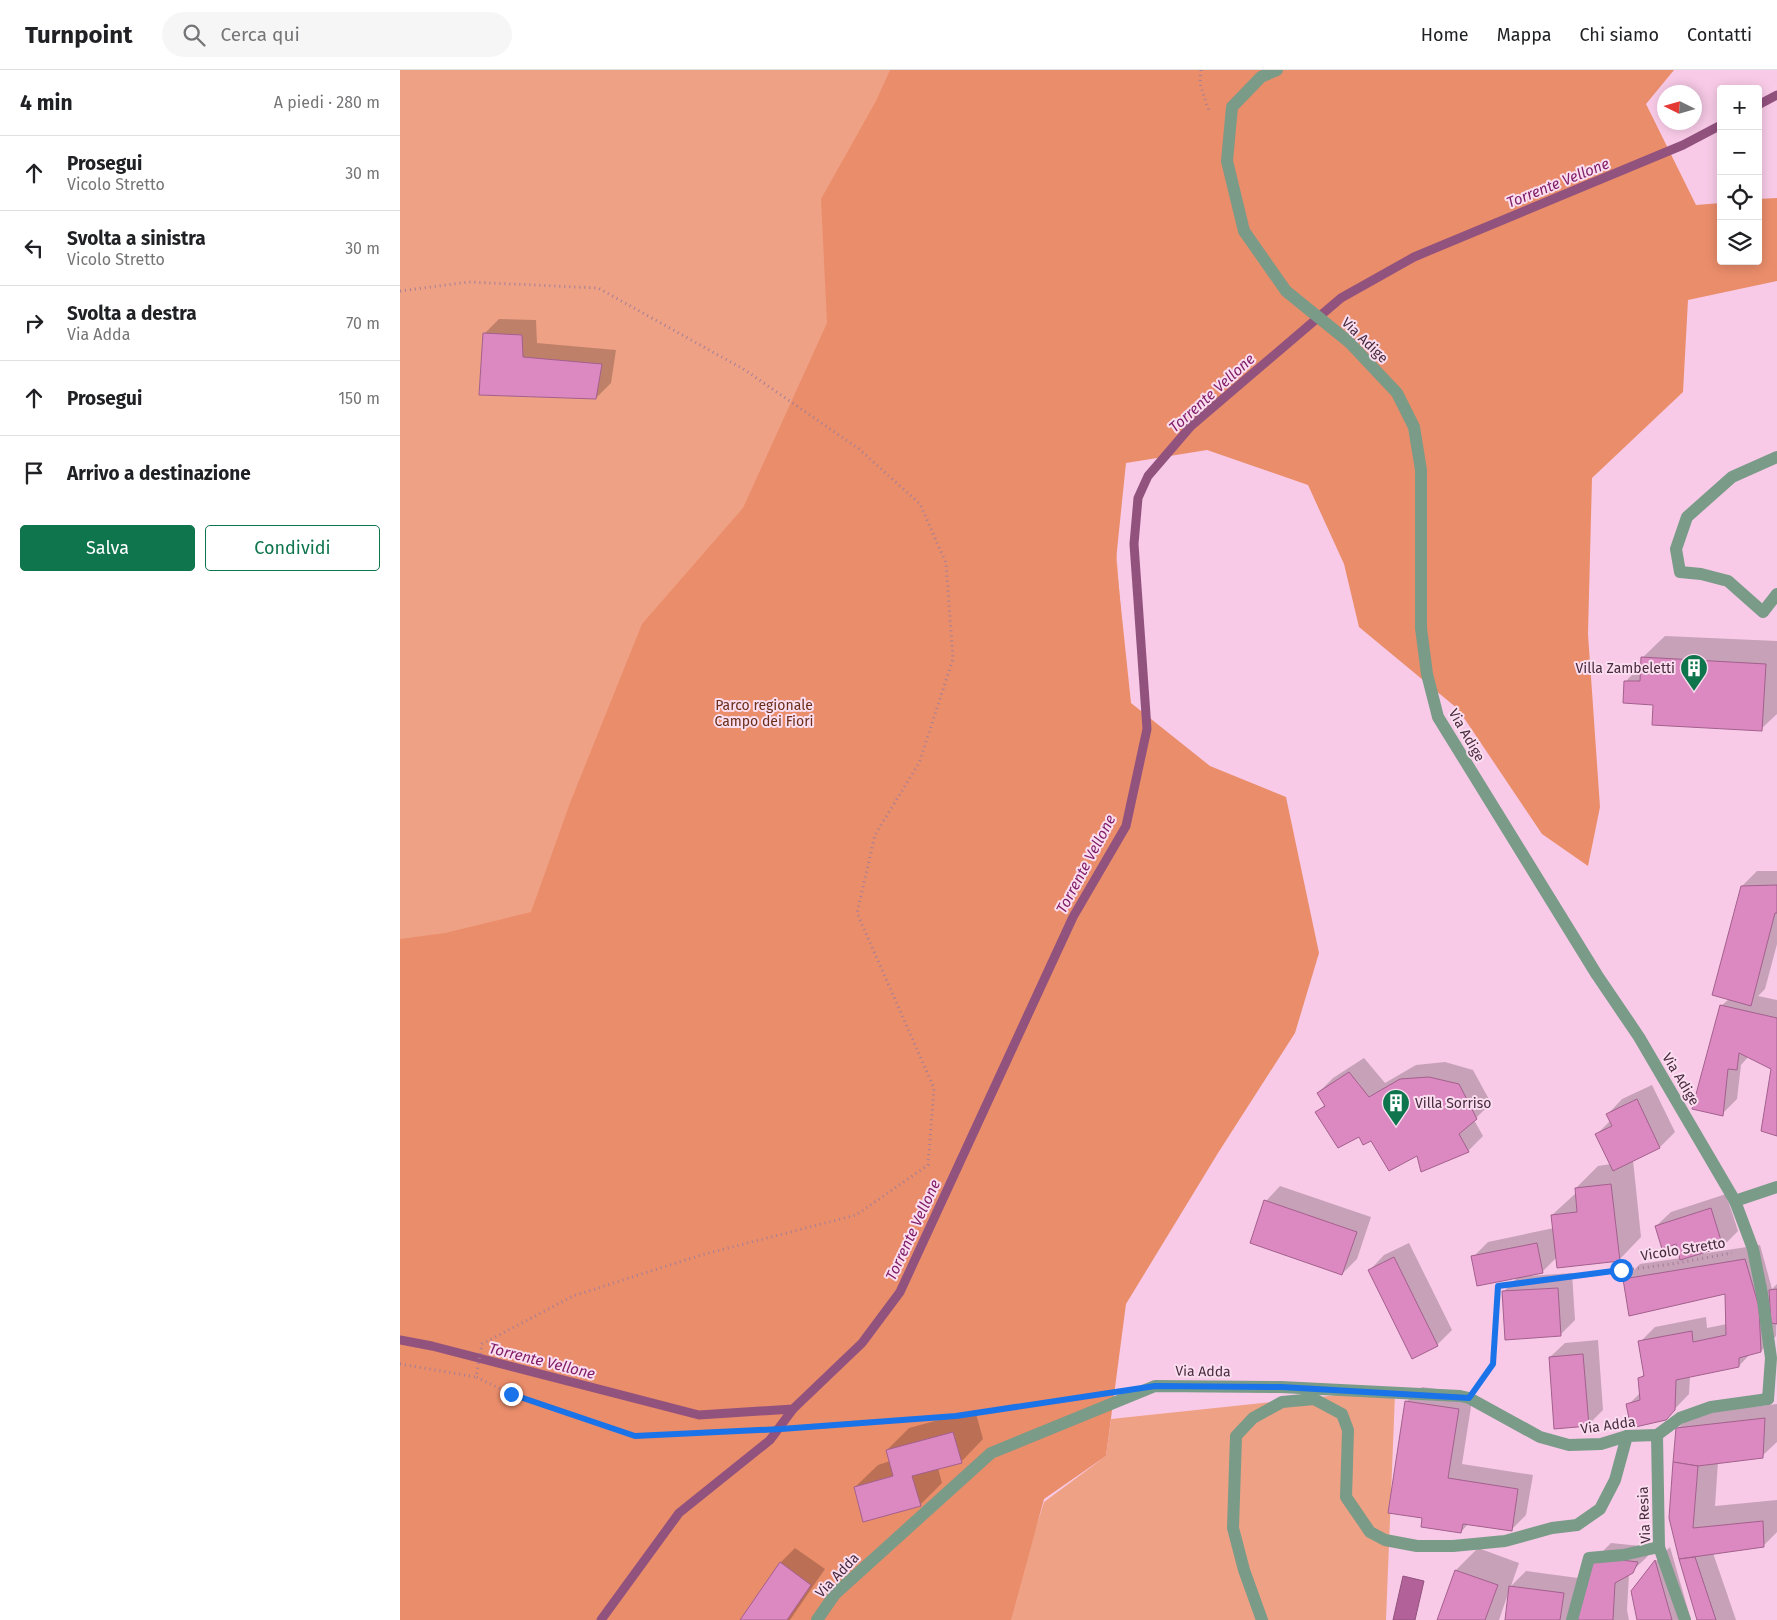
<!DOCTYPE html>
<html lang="it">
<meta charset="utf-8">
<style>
body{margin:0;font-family:"Fira Sans",sans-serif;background:#f6f6f6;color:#202124}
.controls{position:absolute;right:15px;top:15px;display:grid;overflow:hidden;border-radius:5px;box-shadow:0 2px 12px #0003}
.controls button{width:45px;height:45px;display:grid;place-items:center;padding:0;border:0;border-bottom:1px solid #e0e0e0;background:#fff;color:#202124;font:25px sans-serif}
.compass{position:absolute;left:1257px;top:15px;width:45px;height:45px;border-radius:50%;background:#fff;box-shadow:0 2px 12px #0003;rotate:275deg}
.stop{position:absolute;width:15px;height:15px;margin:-11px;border:4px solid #1a73e8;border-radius:50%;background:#fff}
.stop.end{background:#1a73e8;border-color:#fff;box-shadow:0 1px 5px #0008}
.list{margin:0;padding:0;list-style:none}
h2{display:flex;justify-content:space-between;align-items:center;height:65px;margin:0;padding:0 20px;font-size:21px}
h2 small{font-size:16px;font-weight:400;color:#757577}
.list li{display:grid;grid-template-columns:32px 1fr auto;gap:15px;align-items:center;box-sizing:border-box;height:75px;padding:0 20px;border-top:1px solid #e0e0e0}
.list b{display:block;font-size:19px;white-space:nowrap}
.list p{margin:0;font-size:16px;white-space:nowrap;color:#757577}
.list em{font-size:16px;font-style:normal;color:#757577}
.actions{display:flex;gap:10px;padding:15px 20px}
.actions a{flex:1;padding:11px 0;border:1px solid #0e754d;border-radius:5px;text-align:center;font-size:18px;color:#0e754d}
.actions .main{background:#0e754d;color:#fff}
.icon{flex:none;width:28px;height:28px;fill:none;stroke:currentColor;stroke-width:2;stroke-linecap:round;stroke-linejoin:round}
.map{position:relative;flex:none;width:1377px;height:1550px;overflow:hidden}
header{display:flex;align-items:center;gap:30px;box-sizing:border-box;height:70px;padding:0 25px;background:#fff;border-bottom:1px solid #e0e0e0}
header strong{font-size:24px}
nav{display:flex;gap:28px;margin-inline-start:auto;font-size:18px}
.search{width:350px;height:45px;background:#f6f6f6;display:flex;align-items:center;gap:12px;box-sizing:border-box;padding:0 18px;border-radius:28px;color:#757577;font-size:19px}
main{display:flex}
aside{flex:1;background:#fff}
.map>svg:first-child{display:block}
.green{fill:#efa185}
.forest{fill:#ea8d6b}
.water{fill:#b26299;stroke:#92527e}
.shadow{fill:#0003}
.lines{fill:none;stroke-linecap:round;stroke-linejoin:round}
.stream{stroke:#92527e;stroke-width:9}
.building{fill:#dc89c1;stroke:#a3608d}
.path{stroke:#a47e97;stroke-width:3;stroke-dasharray:1 4;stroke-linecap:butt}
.lane{stroke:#799b88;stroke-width:12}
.street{stroke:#799b88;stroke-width:12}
.route{stroke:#1a73e8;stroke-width:6}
.labels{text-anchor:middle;stroke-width:4;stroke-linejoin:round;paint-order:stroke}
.street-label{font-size:14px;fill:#482b3f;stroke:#fbddf0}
.poi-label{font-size:14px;fill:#482b3f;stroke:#fbddf0;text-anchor:end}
.park-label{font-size:14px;fill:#6a2e18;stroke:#fbddf0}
.water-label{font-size:15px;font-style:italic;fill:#7f1d66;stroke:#fbddf0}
</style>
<header>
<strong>Turnpoint</strong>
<div class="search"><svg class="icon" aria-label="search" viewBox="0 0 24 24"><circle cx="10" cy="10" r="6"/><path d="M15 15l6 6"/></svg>Cerca qui</div>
<nav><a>Home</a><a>Mappa</a><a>Chi siamo</a><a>Contatti</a></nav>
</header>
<main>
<aside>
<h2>4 min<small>A piedi · 280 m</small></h2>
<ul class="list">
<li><svg class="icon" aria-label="ahead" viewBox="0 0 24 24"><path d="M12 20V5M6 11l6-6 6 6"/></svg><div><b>Prosegui</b><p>Vicolo Stretto</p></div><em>30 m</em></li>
<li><svg class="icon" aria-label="left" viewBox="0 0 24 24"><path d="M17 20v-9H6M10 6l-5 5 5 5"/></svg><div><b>Svolta a sinistra</b><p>Vicolo Stretto</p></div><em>30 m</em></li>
<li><svg class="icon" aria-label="right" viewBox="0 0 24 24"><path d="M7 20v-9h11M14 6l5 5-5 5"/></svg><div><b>Svolta a destra</b><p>Via Adda</p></div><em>70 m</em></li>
<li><svg class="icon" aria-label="ahead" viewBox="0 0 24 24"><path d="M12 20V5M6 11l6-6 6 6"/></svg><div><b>Prosegui</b></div><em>150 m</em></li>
<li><svg class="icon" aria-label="arrive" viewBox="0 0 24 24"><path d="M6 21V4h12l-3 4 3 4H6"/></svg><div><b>Arrivo a destinazione</b></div></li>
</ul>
<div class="actions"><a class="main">Salva</a><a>Condividi</a></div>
</aside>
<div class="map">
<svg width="1377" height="1550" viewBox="0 0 1377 1550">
<rect width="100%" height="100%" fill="#f8cae7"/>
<g class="green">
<path d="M0,0H839L731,357L713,439L730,661L0,1550Z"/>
<path d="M967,1322L995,1324L986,1550H607L644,1432L706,1386L711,1349Z"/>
</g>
<path class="forest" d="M490,0H1274L1246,34L1296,135L1321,133V191H1358V129L1377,128V211L1288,230L1283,322L1192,408L1188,564L1200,737L1188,796L1142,764L1058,639L959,557L944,494L908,415L807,380L726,393L716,490L731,633L810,696L886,727L919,883L895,963L818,1083L726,1234L706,1386L644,1429L611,1550H0V869L45,863L131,842L170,733L242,554L343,438L427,253L421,129L476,31Z"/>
<path class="water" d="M1003,1506L1024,1511L1015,1550H993Z"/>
<g class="shadow">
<path d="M99,249L136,250L137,273L216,280L211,313L196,328L81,324L84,264Z"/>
<path d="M1265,566L1377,571V644L1361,659L1254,634L1226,611L1242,595V588Z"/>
<path d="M1357,801H1377V874L1365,919L1358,926L1377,930V1064L1373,998L1349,986L1341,995L1337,1029L1322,1044L1321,936L1329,929L1342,816Z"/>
<path d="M964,988L985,1013L1016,995L1045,992L1073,1000L1091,1033L1074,1050L1083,1066L1068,1081L1022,1100L1018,1084L960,1066L917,1043L925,1034L918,1023L933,1008Z"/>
<path d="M1252,1015L1275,1062L1260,1077L1233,1090L1241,1167L1219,1190L1157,1187L1142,1202L1129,1204V1206L1172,1203L1175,1250L1160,1265L1103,1222L1118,1207L1073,1187L1088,1172L1154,1158L1152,1145L1176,1123V1118L1198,1096L1211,1094L1197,1064L1211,1050L1208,1044L1222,1029Z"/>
<path d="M880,1116L971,1147L957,1189L942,1204L866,1131Z"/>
<path d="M1326,1124L1338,1161L1323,1176L1301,1183V1184L1360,1175L1372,1219L1377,1214L1376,1266L1361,1281L1351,1283L1339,1296L1290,1306L1289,1324L1265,1349L1228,1335L1241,1322L1240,1308L1245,1303L1240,1272L1255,1257L1306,1247L1307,1258L1327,1254V1222L1225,1209L1240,1194L1281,1188L1277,1173L1256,1156L1271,1142Z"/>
<path d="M1009,1173L1052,1260L1037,1275L970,1200L984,1185Z"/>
<path d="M1198,1270L1203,1340L1188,1355L1150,1287L1165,1273Z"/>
<path d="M1022,1317L1073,1324L1062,1394L1133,1405L1126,1445L1111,1460L1069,1453L1061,1462L1024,1447L1007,1331Z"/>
<path d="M1377,1334V1372L1362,1386L1318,1392L1315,1436L1377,1430V1462L1364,1475L1313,1483L1336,1550H1298L1280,1488L1277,1359L1292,1344Z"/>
<path d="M575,1340L583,1369L561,1392L538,1398L542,1413L520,1435L455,1417L478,1395L490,1391L487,1380L509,1358Z"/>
<path d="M1211,1473L1251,1477L1247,1487L1229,1504L1227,1540L1229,1550H1174L1196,1488Z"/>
<path d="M1270,1477L1291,1550H1238L1232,1521L1256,1491Z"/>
<path d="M395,1478L425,1499L390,1550H341L380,1493Z"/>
<path d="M1078,1478L1119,1493L1111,1516L1126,1501L1178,1508L1173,1550H1106L1109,1521L1099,1550H1038L1056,1500Z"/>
</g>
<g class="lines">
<g class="stream">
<path d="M1358,35L1377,25"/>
<path d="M0,1270L32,1276L299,1345L393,1339L462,1273L500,1222L673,847L726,756L747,659L734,474L738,428L748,406L791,356L941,228L1014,187L1283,75L1321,55"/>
<path d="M201,1550L279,1443L370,1370L393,1339"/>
</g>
</g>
<g class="building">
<path d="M83,263L122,265L123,287L202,294L196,329L79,325Z"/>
<path d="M1241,587L1366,594L1362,661L1252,655L1253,635L1223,633L1224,611H1240Z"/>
<path d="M1377,815V843H1375L1351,936L1312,925L1341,816Z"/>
<path d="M1320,935L1377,948V1066L1361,1061L1371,999L1339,983L1337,1000L1328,999L1323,1046L1292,1039Z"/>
<path d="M949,1002L969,1027L1000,1009L1029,1007L1059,1014L1077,1049L1059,1064L1069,1082L1021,1102L1017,1086L989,1101L971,1071L963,1075L959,1067L938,1078L915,1042L925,1036L917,1023Z"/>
<path d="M1237,1029L1260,1078L1213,1101L1195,1064L1212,1056L1206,1044Z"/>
<path d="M1211,1114L1220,1191L1157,1198L1151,1145L1177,1142L1175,1118Z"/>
<path d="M864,1130L957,1162L942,1205L850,1173Z"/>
<path d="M1311,1138L1323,1177L1280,1190L1276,1174L1262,1179L1255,1156Z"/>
<path d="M1137,1173L1143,1203L1077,1216L1071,1186Z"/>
<path d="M994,1187L1038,1276L1012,1289L968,1200Z"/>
<path d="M1345,1189L1359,1237L1361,1282L1339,1288V1297L1276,1310L1275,1340L1266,1350L1231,1358L1226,1334L1240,1330L1238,1308L1244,1306L1238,1271L1292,1261L1293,1272L1326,1265L1325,1224L1229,1246L1223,1209Z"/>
<path d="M1158,1218L1161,1266L1105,1270L1102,1221Z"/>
<path d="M1377,1219V1254L1371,1253L1369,1220Z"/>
<path d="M1183,1284L1189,1356L1154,1359L1149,1287Z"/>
<path d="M1005,1331L1059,1339L1048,1408L1118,1419L1112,1461L1063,1454L1061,1463L1021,1457L1022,1448L988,1443Z"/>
<path d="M1365,1348L1363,1388L1298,1396L1273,1392L1276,1358Z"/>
<path d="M553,1362L562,1393L512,1406L521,1436L463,1452L454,1417L493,1406L486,1380Z"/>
<path d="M1273,1392L1298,1396L1293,1458L1363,1451L1364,1477L1279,1489L1269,1448Z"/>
<path d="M1195,1487L1238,1492L1233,1503L1215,1513L1213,1550H1173Z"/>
<path d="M1295,1487L1316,1550H1297L1279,1489Z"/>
<path d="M1255,1490L1272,1550H1237L1231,1521Z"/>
<path d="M380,1492L411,1515L387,1550H340Z"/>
<path d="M1055,1500L1098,1515L1085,1550H1037Z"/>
<path d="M1109,1516L1164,1523L1160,1550H1105Z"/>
</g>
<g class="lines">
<g class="path">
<path d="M801,0L800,14L809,41"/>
<path d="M0,221L69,212L198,218L345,300L459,379L520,434L546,493L553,589L519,693L475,765L457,843L534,1018L528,1095L456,1145L301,1185L173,1226L82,1274L76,1307L111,1324L235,1366L381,1359L556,1346L658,1330"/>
<path d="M0,1294L76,1307"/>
<path d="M1081,1311L1093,1294L1098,1216L1272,1194L1332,1183"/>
</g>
<g class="lane">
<path d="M1377,387L1332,407L1287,447L1276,479L1280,502L1301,504L1328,511L1363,542L1377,524"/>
<path d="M862,1550L844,1500L833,1458L836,1366L853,1348L882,1332L914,1329L942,1344L948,1360L946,1427L970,1462L985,1470L1017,1476H1053L1105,1471L1152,1458L1177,1455L1200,1439L1215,1410L1227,1366"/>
</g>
<g class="street">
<path d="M877,0L861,7L832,37L827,91L844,161L886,221L949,272L997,323L1014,357L1021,400V558L1027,604L1038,647L1197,905L1239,967L1335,1131L1353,1179L1362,1224L1371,1288L1368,1329"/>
<path d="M1335,1131L1377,1117"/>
<path d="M1257,1365L1259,1477L1285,1550"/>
<path d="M1257,1365L1280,1348L1311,1337L1368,1329"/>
<path d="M417,1550L435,1524L591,1383L755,1316L881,1317L1060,1326L1069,1328L1140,1367L1169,1375L1201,1374L1227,1366L1257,1365"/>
<path d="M1172,1550L1189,1488L1223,1485L1259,1477"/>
</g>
</g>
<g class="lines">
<path class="route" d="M111,1324L235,1366L381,1359L556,1346L755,1316L882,1317L1069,1328L1093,1294L1098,1216L1221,1200"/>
</g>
<defs>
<symbol id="building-pin" viewBox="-11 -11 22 30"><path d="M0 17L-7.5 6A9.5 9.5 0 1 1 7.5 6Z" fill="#0e754d" stroke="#fbddf0"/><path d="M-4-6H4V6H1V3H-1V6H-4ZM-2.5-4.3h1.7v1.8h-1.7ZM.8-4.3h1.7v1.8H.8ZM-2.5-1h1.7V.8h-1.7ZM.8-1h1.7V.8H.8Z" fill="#fff"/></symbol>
</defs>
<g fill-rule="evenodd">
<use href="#building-pin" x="1278" y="582" width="32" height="43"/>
<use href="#building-pin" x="980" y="1017" width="32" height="43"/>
</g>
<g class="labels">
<g class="street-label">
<text transform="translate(965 270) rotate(44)" y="5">Via Adige</text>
<text transform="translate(1067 665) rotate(60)" y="5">Via Adige</text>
<text transform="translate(1281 1009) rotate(59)" y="5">Via Adige</text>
<text transform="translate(1283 1179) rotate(-9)" y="5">Vicolo Stretto</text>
<text transform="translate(803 1301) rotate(1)" y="5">Via Adda</text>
<text transform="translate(1208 1355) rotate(-8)" y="5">Via Adda</text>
<text transform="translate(1244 1445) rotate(-93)" y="5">Via Resia</text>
<text transform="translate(437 1505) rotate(-46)" y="5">Via Adda</text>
</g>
<g class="poi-label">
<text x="1275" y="603">Villa Zambeletti</text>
<text x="1015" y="1038" text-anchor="start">Villa Sorriso</text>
</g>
<g class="park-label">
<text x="364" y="640">Parco regionale<tspan x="364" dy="16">Campo dei Fiori</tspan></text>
</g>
<g class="water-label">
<text transform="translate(1158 113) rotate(-22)" y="5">Torrente Vellone</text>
<text transform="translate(812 323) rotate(-42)" y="5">Torrente Vellone</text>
<text transform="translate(686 794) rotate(-62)" y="5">Torrente Vellone</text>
<text transform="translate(513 1160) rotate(-65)" y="5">Torrente Vellone</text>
<text transform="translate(142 1291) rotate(14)" y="5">Torrente Vellone</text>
</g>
</g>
</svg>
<div class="controls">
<button>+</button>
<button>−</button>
<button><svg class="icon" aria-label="locate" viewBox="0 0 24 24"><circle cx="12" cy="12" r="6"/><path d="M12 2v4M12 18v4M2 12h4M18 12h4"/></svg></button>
<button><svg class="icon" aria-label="layers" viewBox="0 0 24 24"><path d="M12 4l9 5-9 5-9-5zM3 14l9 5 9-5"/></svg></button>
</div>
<svg class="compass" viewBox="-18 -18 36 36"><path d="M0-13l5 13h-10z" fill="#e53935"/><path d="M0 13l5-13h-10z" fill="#757577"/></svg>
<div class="stop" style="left:1221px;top:1200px"></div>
<div class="stop end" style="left:111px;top:1324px"></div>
</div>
</main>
